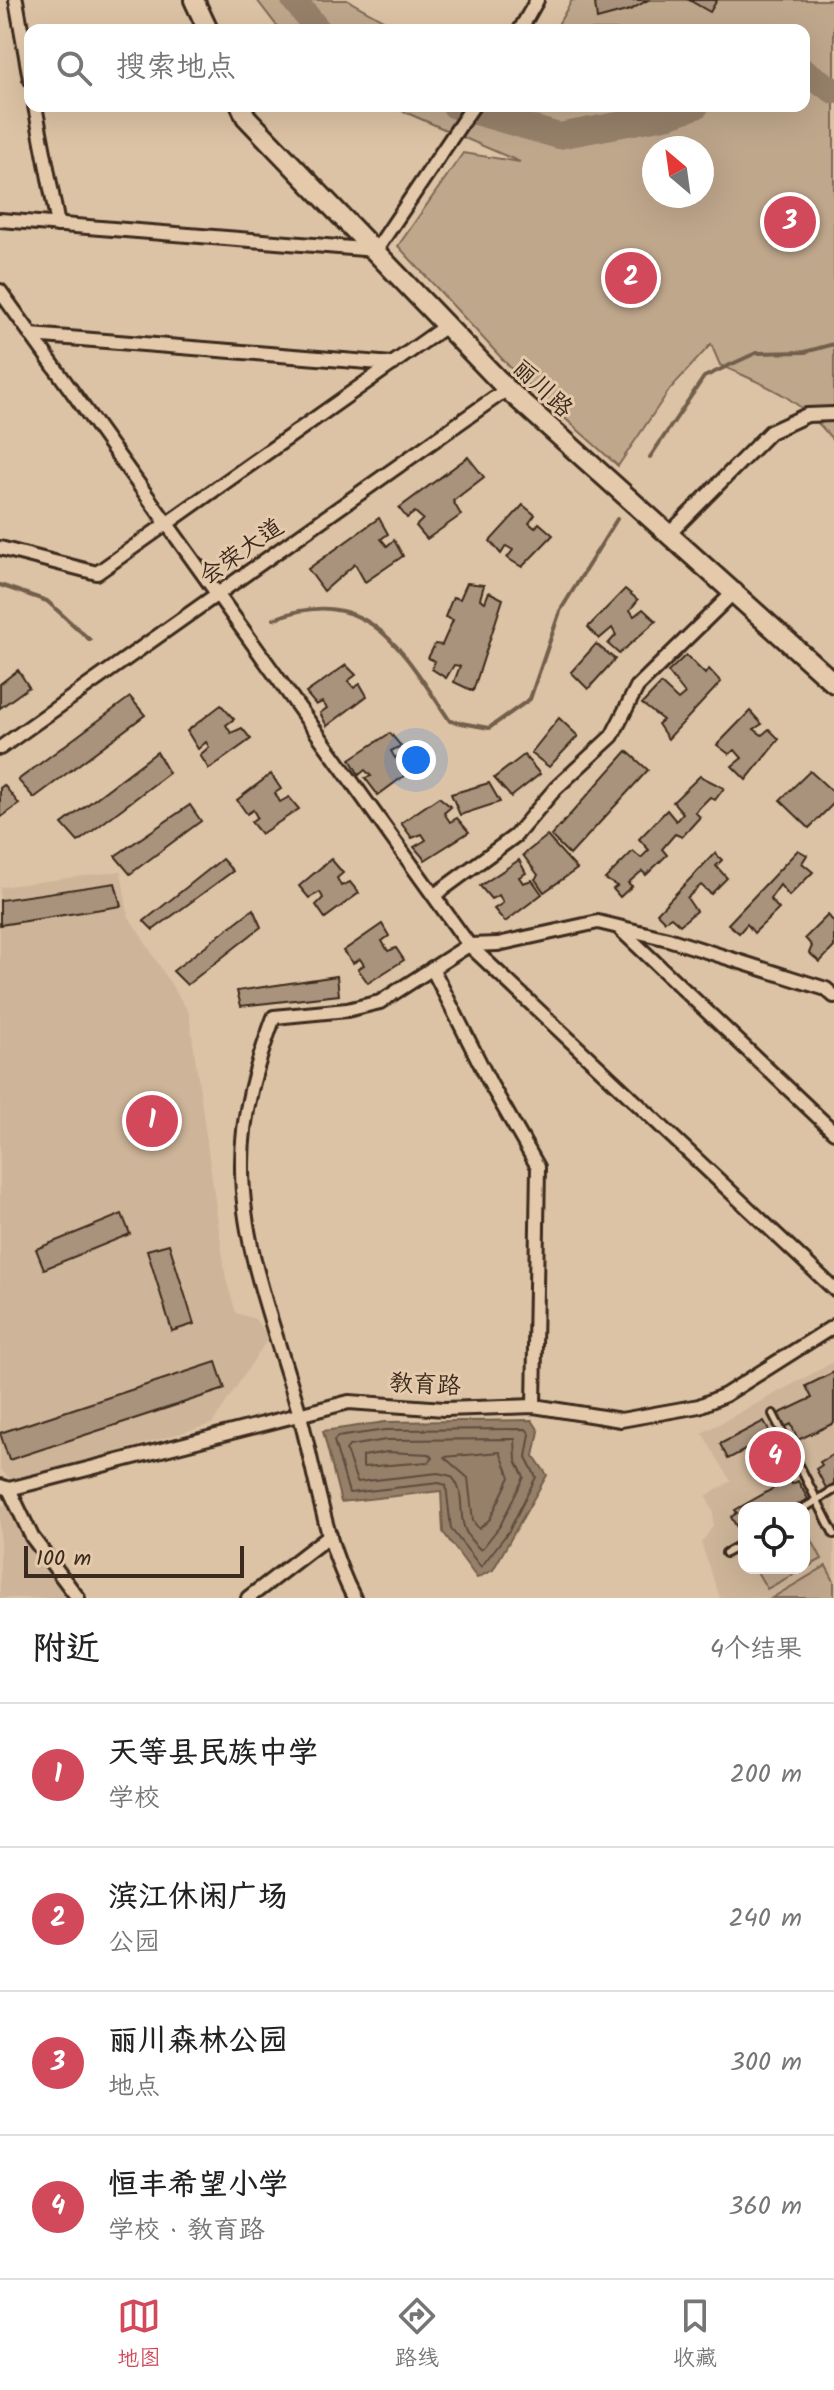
<!DOCTYPE html>
<html lang="zh">
<meta charset="utf-8">
<style>
body{margin:0;font-family:Kalam,"LXGW WenKai TC",sans-serif;background:#f2f2f2;color:#222}
.controls{position:absolute;right:24px;bottom:24px;display:grid;overflow:hidden;border-radius:16px;box-shadow:0 8px 32px #0002}
.controls button{width:72px;height:72px;display:grid;place-items:center;padding:0;border:0;border-bottom:2px solid #e0e0e0;background:#fff;color:#222;font:40px sans-serif}
.compass{position:absolute;left:642px;top:136px;width:72px;height:72px;border-radius:50%;background:#fff;box-shadow:0 8px 32px #0002;rotate:331deg}
.scale{position:absolute;left:24px;bottom:20px;width:220px;box-sizing:border-box;padding-left:8px;border:4px solid #3b2a1e;border-top:0;font-size:22px;line-height:28px;white-space:nowrap;color:#3b2a1e;-webkit-text-stroke:6px #e4c9ab;paint-order:stroke}
.you{position:absolute;left:416px;top:760px;width:28px;height:28px;margin:-20px;border:6px solid #fff;border-radius:50%;background:#1a73e8;box-shadow:0 0 0 12px #1a73e833}
.badge{display:grid;place-items:center;width:52px;height:52px;border-radius:50%;background:#d1495b;color:#fff;font-size:26px;font-weight:700}
.pin{position:absolute;translate:-50% -50%;border:4px solid #fff;box-shadow:0 2px 8px #0006}
.list{margin:0;padding:0;list-style:none}
h2{display:flex;justify-content:space-between;align-items:center;height:104px;margin:0;padding:0 32px;font-size:34px}
h2 small{font-size:26px;font-weight:400;color:#767676}
.list li{display:grid;grid-template-columns:52px 1fr auto;gap:24px;align-items:center;box-sizing:border-box;height:144px;padding:0 32px;border-top:2px solid #e0e0e0}
.list b{display:block;font-size:30px;white-space:nowrap}
.list p{margin:0;font-size:26px;white-space:nowrap;color:#767676}
.list em{font-size:26px;font-style:normal;color:#767676}
.icon{flex:none;width:44px;height:44px;fill:none;stroke:currentColor;stroke-width:2;stroke-linecap:round;stroke-linejoin:round}
.map{position:relative;flex:none;width:834px;height:1598px;overflow:hidden}
.search{position:absolute;background:#fff;box-shadow:0 8px 32px #0002;left:24px;right:24px;top:24px;height:88px;display:flex;align-items:center;gap:20px;box-sizing:border-box;padding:0 28px;border-radius:16px;color:#767676;font-size:30px}
.sheet{height:680px;background:#fff}
nav{display:flex;justify-content:space-around;align-items:center;box-sizing:border-box;height:112px;border-top:2px solid #e0e0e0;background:#fff;font-size:22px;color:#767676}
nav a{display:grid;justify-items:center;gap:4px}
nav .on{color:#d1495b}
.map>svg:first-child{display:block}
.built{fill:#ceb599;fill-rule:evenodd}
.green{fill:#bfa78c;stroke:#7d6855;stroke-width:2;fill-rule:evenodd}
.water{fill:#96806a;stroke:#725e4c;stroke-width:2}
.lines{fill:none;stroke-linecap:round;stroke-linejoin:round}
.shore{stroke:#5f4c3c;stroke-width:2}
.stream{stroke:#725e4c;stroke-width:4}
.river{stroke:#96806a;stroke-width:26}
.building{fill:#aa937c;stroke:#3b2a1e;stroke-width:2}
.service-casing{stroke:#3b2a1e;stroke-width:12}
.minor-casing{stroke:#3b2a1e;stroke-width:18}
.secondary-casing{stroke:#3b2a1e;stroke-width:24}
.service{stroke:#e4c9ab;stroke-width:6}
.minor{stroke:#e4c9ab;stroke-width:12}
.secondary{stroke:#e4c9ab;stroke-width:18}
.labels{text-anchor:middle;stroke-width:6;stroke-linejoin:round;paint-order:stroke}
.street-label{font-size:24px;fill:#3b2a1e;stroke:#e4c9ab}
</style>
<div class="map">
<svg width="834" height="1598" viewBox="0 0 834 1598">
<rect width="100%" height="100%" fill="#ddc3a5"/>
<filter id="ink" filterUnits="userSpaceOnUse"><feTurbulence type="fractalNoise" baseFrequency=".0125" numOctaves="2"/><feDisplacementMap in="SourceGraphic" scale="16" xChannelSelector="R" yChannelSelector="G"/><feConvolveMatrix kernelMatrix="1 2 1 2 8 2 1 2 1" color-interpolation-filters="sRGB"/></filter>
<g filter="url(#ink)">
<g class="built">
<path d="M121,871L128,915L189,1013L226,1279L236,1313L255,1319L269,1337L212,1424L13,1482L0,1469V887Z"/>
<path d="M834,1362V1598H720L701,1543L713,1526V1512L706,1496L731,1481L702,1433ZM744,1508H804V1568H744Z"/>
<path d="M10,1503L76,1598H0V1506Z"/>
</g>
<g class="green">
<path d="M257,0H347L401,30H280Z"/>
<path d="M572,0H834V441C797,396 772,388 720,365L711,344L670,389L618,466L518,376L398,246L463,153L520,162L391,106H804V30H760L766,26L729,30H555ZM654,148H702V196H654Z"/>
<path d="M806,1529L822,1559L767,1589L755,1568H804Z"/>
<path d="M826,1566L834,1581V1598H772Z"/>
</g>
<path class="water" d="M532,1420L539,1431L534,1456L547,1475L493,1570L477,1578L443,1532L441,1491L341,1502L323,1431L385,1422Z"/>
<g class="lines">
<g class="shore">
<path d="M526,1429L530,1434L526,1457L536,1477L509,1531L481,1567L451,1529L446,1485L439,1483L349,1493L334,1441L337,1437L385,1430Z"/>
<path d="M515,1439L516,1460L524,1477L500,1526L481,1550C448,1524 472,1497 451,1476L438,1473L357,1482L346,1450L349,1446L386,1440Z"/>
<path d="M387,1452L429,1454L433,1458L429,1462L363,1467V1456Z"/>
<path d="M500,1452L510,1477L490,1519L479,1529L473,1521L468,1478L444,1457Z"/>
</g>
<g class="stream">
<path d="M650,457L704,377L756,353L805,352L834,344"/>
<path d="M0,585L47,601L90,640"/>
<path d="M274,619C368,581 404,654 450,721L489,728L530,699L560,611L617,519"/>
</g>
<g class="river">
<path d="M294,0L318,30"/>
<path d="M804,71L834,91"/>
<path d="M455,106L559,136L670,115L696,106"/>
</g>
</g>
<g class="building">
<path d="M604,0H648L630,10L597,19L595,3Z"/>
<path d="M689,0H717L710,12Z"/>
<path d="M468,457L484,477L453,501L461,515L427,539L416,526L423,519L415,512L407,518L399,508Z"/>
<path d="M523,505L535,515L529,523L535,528L539,523L553,535L522,567L507,558L513,550L506,546L501,554L490,541Z"/>
<path d="M379,518L388,534L381,539L387,546L394,540L403,556L365,582L355,564L324,591L308,569Z"/>
<path d="M467,583L484,585L480,599L485,602L489,592L503,599L473,691L454,682L460,666L454,665L446,678L432,669L435,661L428,658L435,644L442,645L453,620L445,617L453,597L460,599Z"/>
<path d="M625,589L638,600L630,610L634,616L643,609L656,621L619,654L608,644L616,635L612,628L599,639L588,627Z"/>
<path d="M596,644L615,659L588,689L571,672Z"/>
<path d="M686,655L705,674L709,669L721,682L668,739L658,724L663,720L642,704L661,684L678,700L685,694L668,672Z"/>
<path d="M346,665L356,675L348,681L354,688L360,684L367,696L327,726L320,713L327,708L322,702L316,705L306,693Z"/>
<path d="M18,670L29,687L0,708V684Z"/>
<path d="M130,697L145,715L34,798L18,780Z"/>
<path d="M221,705L234,719L226,725L231,733L242,728L251,739L209,769L200,755L209,747L206,742L198,749L187,731Z"/>
<path d="M750,711L762,724L754,729L762,735L769,729L779,739L746,780L732,766L742,758L735,750L729,754L717,745Z"/>
<path d="M559,718L578,736L549,767L531,753Z"/>
<path d="M390,733L401,746L391,751L395,758L400,754L412,770L378,795L365,778L371,776L365,770L359,775L350,759Z"/>
<path d="M627,751L648,770L570,855L551,836Z"/>
<path d="M157,752L169,773L78,842L62,824Z"/>
<path d="M524,755L540,774L511,797L494,778Z"/>
<path d="M810,771L834,793V803L809,828L780,800Z"/>
<path d="M271,774L281,789L275,793L280,802L289,797L299,809L261,834L251,822L257,817L253,810L247,814L237,800Z"/>
<path d="M700,776L724,788L715,800L710,797L695,812L700,817L682,837L675,834L662,849L667,855L646,875L642,871L628,883L632,886L620,897L613,889L617,886L605,879L633,851L641,858L649,850L639,839L667,810L676,821L683,813L673,802Z"/>
<path d="M489,783L500,802L460,815L451,794Z"/>
<path d="M4,785L19,804L0,818V788Z"/>
<path d="M439,797L451,807L444,813L450,822L457,818L469,832L425,860L414,847L426,840L422,834L412,838L401,823Z"/>
<path d="M190,805L201,821L130,874L115,856Z"/>
<path d="M547,836L577,869L544,892L535,879L538,875L523,855Z"/>
<path d="M798,850L807,855L802,863L813,872L789,896L780,885L770,899L779,909L754,933L747,924L739,933L728,924Z"/>
<path d="M715,853L722,860L716,866L727,878L711,894L701,885L687,898L696,911L680,925L671,917L665,921L657,913Z"/>
<path d="M222,859L233,871L153,930L144,921Z"/>
<path d="M331,859L343,873L337,878L341,886L350,882L359,893L325,918L316,905L323,898L320,892L309,898L299,886Z"/>
<path d="M519,860L526,873L519,877L523,883L532,880L542,894L505,922L494,909L503,903L499,895L491,899L480,886Z"/>
<path d="M115,883L121,906L0,925V900Z"/>
<path d="M253,909L261,927L187,985L173,971Z"/>
<path d="M828,915L834,922V947L820,962L809,953L812,946L805,938Z"/>
<path d="M382,924L389,936L382,941L388,951L396,948L404,960L368,983L358,969L364,965L360,959L353,963L343,951Z"/>
<path d="M337,976L339,995L241,1006L237,991Z"/>
<path d="M122,1214L130,1234L44,1269L36,1249Z"/>
<path d="M169,1244L194,1324L172,1331L147,1250Z"/>
<path d="M216,1362L225,1389L9,1460L0,1433Z"/>
<path d="M834,1372V1423L798,1440L791,1424L783,1428L776,1415L812,1398L806,1386Z"/>
<path d="M764,1421L772,1436L728,1459L720,1444Z"/>
<path d="M834,1454V1484L826,1488L816,1469L822,1465L820,1462Z"/>
<path d="M790,1479L792,1484L798,1481L808,1499L792,1508H744L742,1536L731,1517L737,1513L735,1510Z"/>
</g>
<g class="lines">
<defs>
<g id="service">
<path d="M773,1414L834,1534"/>
<path d="M804,1508L834,1490"/>
<path d="M726,1553L744,1543"/>
</g>
<g id="minor">
<path d="M16,0L30,79"/>
<path d="M520,30L537,0"/>
<path d="M35,106L58,225"/>
<path d="M0,220L376,250L473,106"/>
<path d="M0,291L469,945L834,1289"/>
<path d="M31,335L393,364"/>
<path d="M670,533L770,432L807,415L834,414"/>
<path d="M0,548L97,573L447,325"/>
<path d="M0,748L507,389"/>
<path d="M436,894L515,836L556,788L612,736L637,687L736,590"/>
<path d="M621,930L834,1132"/>
<path d="M432,968L491,1085L538,1167L534,1406"/>
<path d="M0,1486L9,1489L349,1402L444,1409L534,1406L621,1420L699,1406L725,1395L834,1326"/>
<path d="M9,1489L32,1537L78,1598"/>
<path d="M248,1598L330,1535"/>
<path d="M354,1598C324,1541 316,1474 299,1412C277,1333 241,1248 242,1164C242,1112 256,1066 274,1017L347,1010L380,1002L469,945L498,944L598,922L668,939L826,989L834,996"/>
</g>
<g id="secondary">
<path d="M194,0L208,30"/>
<path d="M241,106L246,117L507,389L834,683"/>
</g>
</defs>
<use href="#service" class="service-casing"/>
<use href="#minor" class="minor-casing"/>
<use href="#secondary" class="secondary-casing"/>
<use href="#service" class="service"/>
<use href="#minor" class="minor"/>
<use href="#secondary" class="secondary"/>
</g>
</g>
<g class="labels">
<g class="street-label">
<text transform="translate(543 388) rotate(43)" y="8">丽川路</text>
<text transform="translate(241 551) rotate(-35)" y="8">会荣大道</text>
<text transform="translate(425 1384) rotate(3)" y="8">教育路</text>
</g>
</g>
</svg>
<div class="controls">
<button><svg class="icon" aria-label="locate" viewBox="0 0 24 24"><circle cx="12" cy="12" r="6"/><path d="M12 2v4M12 18v4M2 12h4M18 12h4"/></svg></button>
</div>
<svg class="compass" viewBox="-18 -18 36 36"><path d="M0-13l5 13h-10z" fill="#e53935"/><path d="M0 13l5-13h-10z" fill="#767676"/></svg>
<div class="scale">100 m</div>
<div class="you"></div>
<div class="pin badge" style="left:152px;top:1121px">1</div>
<div class="pin badge" style="left:631px;top:278px">2</div>
<div class="pin badge" style="left:790px;top:222px">3</div>
<div class="pin badge" style="left:775px;top:1457px">4</div>
<div class="search"><svg class="icon" aria-label="search" viewBox="0 0 24 24"><circle cx="10" cy="10" r="6"/><path d="M15 15l6 6"/></svg>搜索地点</div>
</div>
<section class="sheet">
<h2>附近<small>4个结果</small></h2>
<ul class="list">
<li><span class="badge">1</span><div><b>天等县民族中学</b><p>学校</p></div><em>200 m</em></li>
<li><span class="badge">2</span><div><b>滨江休闲广场</b><p>公园</p></div><em>240 m</em></li>
<li><span class="badge">3</span><div><b>丽川森林公园</b><p>地点</p></div><em>300 m</em></li>
<li><span class="badge">4</span><div><b>恒丰希望小学</b><p>学校 · 教育路</p></div><em>360 m</em></li>
</ul>
</section>
<nav>
<a class="on"><svg class="icon" aria-label="map" viewBox="0 0 24 24"><path d="M3 6l6-2 6 2 6-2v14l-6 2-6-2-6 2zM9 4v14M15 6v14"/></svg>地图</a>
<a><svg class="icon" aria-label="directions" viewBox="0 0 24 24"><path d="M12 3l9 9-9 9-9-9zM9 14v-3h6M13 9l2 2-2 2"/></svg>路线</a>
<a><svg class="icon" aria-label="saved" viewBox="0 0 24 24"><path d="M7 4h10v16l-5-4-5 4z"/></svg>收藏</a>
</nav>
